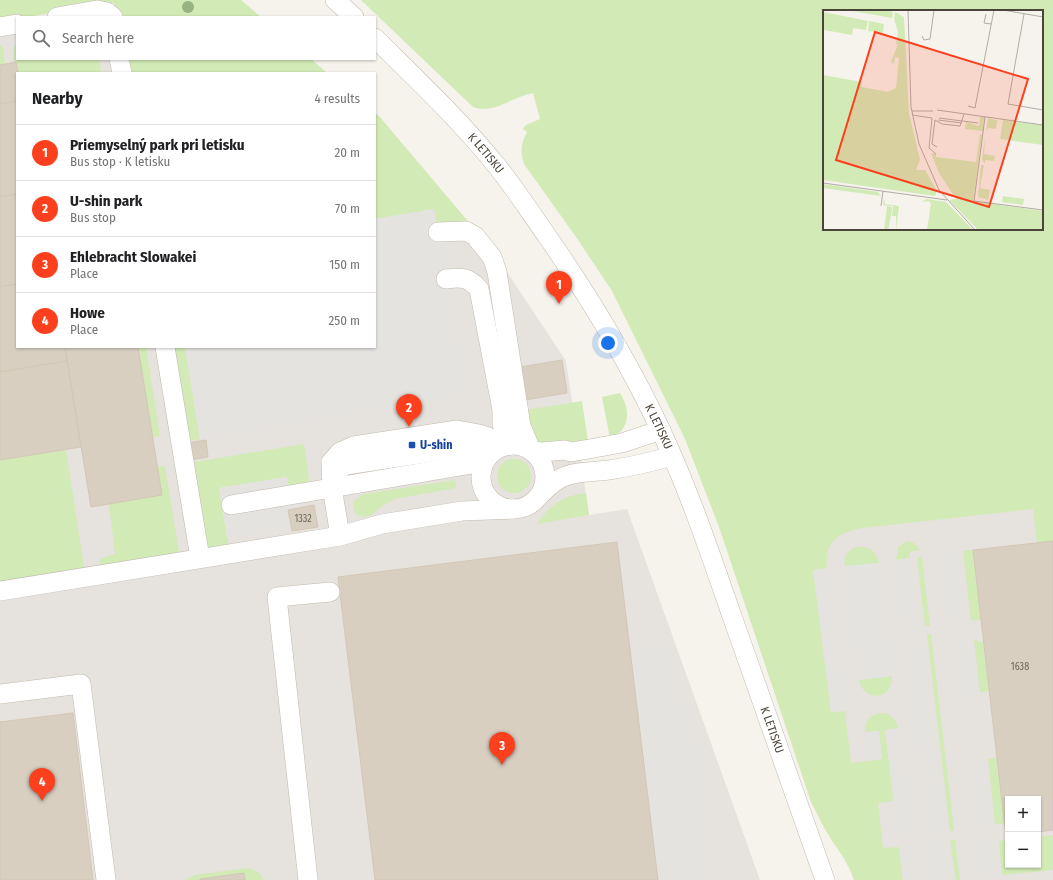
<!DOCTYPE html>
<meta charset="utf-8">
<style>
body{margin:0;font-family:"Fira Sans Condensed",sans-serif;background:#f2f2f2;color:#202124}
.controls{position:absolute;right:12px;bottom:12px;display:grid;overflow:hidden;border-radius:0px;box-shadow:0 1px 3px #0004}
.controls button{width:36px;height:36px;display:grid;place-items:center;padding:0;border:0;border-bottom:1px solid #e0e0e0;background:#fff;color:#202124;font:20px sans-serif}
.you{position:absolute;left:608px;top:343px;width:14px;height:14px;margin:-10px;border:3px solid #fff;border-radius:50%;background:#1a73e8;box-shadow:0 0 0 6px #1a73e833}
.badge{display:grid;place-items:center;width:26px;height:26px;border-radius:50%;background:#fc3f1d;color:#fff;font-size:13px;font-weight:700}
.pin{position:absolute;translate:-50% -33px;filter:drop-shadow(0 1px 2px #0008)}
.pin::after{content:'';position:absolute;top:21px;width:14px;height:12px;background:inherit;clip-path:polygon(0 0,100% 0,50% 100%)}
.list{margin:0;padding:0;list-style:none}
h2{display:flex;justify-content:space-between;align-items:center;height:52px;margin:0;padding:0 16px;font-size:17px}
h2 small{font-size:13px;font-weight:400;color:#757577}
.list li{display:grid;grid-template-columns:26px 1fr auto;gap:12px;align-items:center;box-sizing:border-box;height:56px;padding:0 16px;border-top:1px solid #e0e0e0}
.list b{display:block;font-size:15px;white-space:nowrap}
.list p{margin:0;font-size:13px;white-space:nowrap;color:#757577}
.list em{font-size:13px;font-style:normal;color:#757577}
.icon{flex:none;width:22px;height:22px;fill:none;stroke:currentColor;stroke-width:2;stroke-linecap:round;stroke-linejoin:round}
.map{position:relative;flex:none;width:1053px;height:880px;overflow:hidden}
.search{position:absolute;background:#fff;box-shadow:0 1px 3px #0004;left:16px;top:16px;width:360px;height:44px;display:flex;align-items:center;gap:10px;box-sizing:border-box;padding:0 14px;border-radius:0px;color:#757577;font-size:15px}
.panel{position:absolute;background:#fff;box-shadow:0 1px 3px #0004;left:16px;top:72px;width:360px;height:276px;border-radius:0px}
.map>svg:first-child{display:block}
.industrial{fill:#e6e2dd;fill-rule:evenodd}
.green{fill:#d2eab5;fill-rule:evenodd}
.parking{fill:#e5e3e0}
.building{fill:#d8cfc1;stroke:#d3c7b4}
.lines{fill:none;stroke-linecap:round;stroke-linejoin:round}
.minor-casing{stroke:#c2bbae;stroke-width:20}
.minor{stroke:#fff;stroke-width:19}
.tree{fill:#97b381}
.transit-dot{fill:#1a4fb4;stroke:#fff;stroke-width:1.5}
.labels{text-anchor:middle;stroke-width:3;stroke-linejoin:round;paint-order:stroke}
.number-label{font-size:10px;fill:#6e675b}
.street-label{font-size:12px;fill:#4b4439;stroke:#fff}
.transit-label{font-size:12px;font-weight:bold;fill:#164399;stroke:#fff;text-anchor:start}
.inset-road{fill:none;stroke:#b2ada4;stroke-width:1}
.view{fill:#fc3f1d;fill-opacity:0.15;stroke:#fc3f1d;stroke-width:2}
.inset-edge{fill:none;stroke:#4b4439;stroke-width:2}
</style>
<div class="map">
<svg width="1053" height="880" viewBox="0 0 1053 880">
<rect width="100%" height="100%" fill="#f6f3ec"/>
<g class="industrial">
<path d="M17,19V59H311L327,73H17V347H375V113L495,254L566,361L589,515L627,509L760,880H0V21Z"/>
<path d="M1053,483V880H881L752,519ZM1008,799H1038V865H1008Z"/>
</g>
<g class="green">
<path d="M0,0H241L261,17H117L114,3L27,17H17L0,21Z"/>
<path d="M361,0H1053V541L1037,543L1033,509L863,528C839,532 824,541 827,568L814,570L831,712L845,711L851,763L882,759L879,731L865,732C865,718 872,713 886,713C894,717 896,720 898,728L885,730L894,801L878,803L883,848L899,847L903,880H854C848,862 839,852 829,836C822,825 817,813 811,802L719,527L685,439L612,291L576,237L524,164C520,152 521,143 527,132L523,129L526,125L540,119L533,93C513,96 494,115 473,107ZM824,11H1042V229H824Z"/>
<path d="M2,45L5,64L0,65V46Z"/>
<path d="M17,45V59H99L101,73H18L16,62H13V53L14,47Z"/>
<path d="M124,59H311L327,73H126Z"/>
<path d="M375,113L379,116L472,226L438,229L434,209L375,219Z"/>
<path d="M138,347H146L160,436L152,438Z"/>
<path d="M170,347H185L200,439L185,441Z"/>
<path d="M620,393C631,410 630,431 610,438L602,397Z"/>
<path d="M582,401L589,449L541,452L518,411Z"/>
<path d="M304,444L310,487L289,490L286,477L219,488L229,549L206,553L188,463Z"/>
<path d="M66,450L84,567L81,571L0,586V460Z"/>
<circle cx="514" cy="476" r="17"/>
<path d="M165,466L180,558L107,571L100,563V559L115,554L109,504L162,495L157,467Z"/>
<path d="M455,480L456,488L394,499L378,509L372,515L363,517L356,514L354,509V501L359,497L364,494Z"/>
<path d="M586,493L589,515L537,524C551,504 562,496 586,493Z"/>
<path d="M907,541C913,542 917,544 920,550L910,552V558L896,560L898,547Z"/>
<path d="M856,547C868,546 876,550 879,563L864,564L878,678L892,676C893,700 864,703 859,680L872,678L859,565L845,566C843,558 847,550 856,547Z"/>
<path d="M973,550L981,619L971,621L963,551Z"/>
<path d="M917,557H922L930,626H925Z"/>
<path d="M927,634H931L954,830L950,831Z"/>
<path d="M974,640H978V642H983L989,691L980,692Z"/>
<path d="M997,758L1005,824H995L988,759Z"/>
<path d="M1053,835V870L1002,875L999,841L1008,840V865H1038V837Z"/>
<path d="M950,840H955L960,880H956Z"/>
<path d="M247,868C255,870 261,871 263,880H245L244,873L200,879V880H185L195,875Z"/>
</g>
<g class="parking">
<path d="M434,209L465,394L200,439L185,347H375V219Z"/>
<path d="M287,477L292,509L288,510L289,515L283,517L285,528L227,538L219,488Z"/>
<path d="M956,551L964,622L951,623L942,553Z"/>
<path d="M910,558L942,832L929,833L896,560Z"/>
<path d="M879,563L892,676L859,680L845,566Z"/>
<path d="M827,568L845,711L831,712L813,570Z"/>
<path d="M967,641L973,692L960,694L953,642Z"/>
<path d="M670,644L678,707L691,706L712,880H658L630,649Z"/>
<path d="M898,728L911,835L898,837L885,730Z"/>
<path d="M879,731L882,759L868,761L865,732Z"/>
<path d="M982,760L989,826L975,828L968,762Z"/>
<path d="M990,836L995,877L982,879L976,837Z"/>
<path d="M944,842L948,880H935L930,843Z"/>
<path d="M913,845L917,880H903L899,847Z"/>
</g>
<g class="building">
<path d="M16,62L18,73H17V101L0,104V65Z"/>
<path d="M17,101V194L0,197V104Z"/>
<path d="M17,194V284L0,287V197Z"/>
<path d="M17,284V347H65L67,361L0,372V287Z"/>
<path d="M65,347H138L162,495L91,507Z"/>
<path d="M562,360L567,393L525,400L520,367Z"/>
<path d="M67,361L81,447L0,460V372Z"/>
<path d="M206,440L208,457L190,460L188,443Z"/>
<path d="M314,505L318,527L292,531L288,510Z"/>
<path d="M1053,541V830L1038,832V799H1008V836H1006L973,550Z"/>
<path d="M617,542L658,880H375L338,577Z"/>
<path d="M73,713L93,880H0V722Z"/>
<path d="M244,873L245,880H200V879Z"/>
</g>
<g class="lines">
<defs>
<g id="minor">
<path d="M335,0L354,17"/>
<path d="M57,17L97,10L107,12L113,17"/>
<path d="M0,27L17,24"/>
<path id="s1" d="M375,38C416,79 459,119 496,165C514,187 530,212 547,236C590,298 630,364 662,433C690,493 711,556 733,619C764,706 794,793 825,880"/>
<path d="M119,59L122,73"/>
<path d="M438,232L466,231L475,236L492,257L497,272L521,426L531,450L541,452L565,450L571,452L589,449L622,443L661,430"/>
<path d="M446,279C462,277 468,277 479,289L502,410V424L511,445"/>
<path d="M165,347L200,558"/>
<circle cx="513" cy="477" r="32"/>
<path d="M332,480L338,470L346,465L464,447L498,445"/>
<path d="M540,495C546,489 552,482 561,478C574,471 595,472 609,470C631,467 651,462 672,456"/>
<path d="M231,505L484,462"/>
<path d="M340,536L332,487L331,462L340,452L354,446L457,430L479,434L511,445"/>
<path d="M0,591L340,536L382,524L462,511L514,509"/>
<path d="M0,694L81,684L106,880"/>
<path d="M308,880L277,597L330,592"/>
</g>
</defs>
<use href="#minor" class="minor-casing"/>
<use href="#minor" class="minor"/>
</g>
<circle class="tree" cx="188" cy="7" r="6"/>
<rect class="transit-dot" x="408" y="441" width="8" height="8" rx="2"/>
<g class="labels">
<g class="number-label">
<text x="303" y="522">1332</text>
<text x="1020" y="670">1638</text>
</g>
<g class="street-label">
<text dy="4" stroke="none"><textPath href="#s1" startOffset="160">K LETISKU</textPath></text>
<text dy="4" stroke="none"><textPath href="#s1" startOffset="484">K LETISKU</textPath></text>
<text dy="4" stroke="none"><textPath href="#s1" startOffset="808">K LETISKU</textPath></text>
</g>
<g class="transit-label">
<text x="420" y="449">U-shin</text>
</g>
</g>
<g transform="translate(823 10)">
<rect width="220" height="220" fill="#f6f3ec"/>
<path d="M24,0H63L70,2L69,8ZM0,2L45,11L43,20L30,18L29,25L1,20L0,23ZM72,2L81,7L86,103L97,150L93,160H102L114,181L112,186L0,170V65L39,72V77L65,82L73,78L76,48L72,47L71,54L68,52L75,34H73L75,22L71,9ZM46,11L61,14L60,23L45,21ZM157,107H161L160,121L142,119L143,112L156,116ZM165,108L177,111H174L173,119L165,118L163,122ZM180,110L220,115V135L177,129ZM157,124L159,125L150,191L220,201V220H155L126,190L133,189L116,163L108,143L113,144V147L153,152ZM162,126L161,144L172,146L171,151L162,150V153L159,150ZM158,155H161L157,178L167,180L165,190L155,187ZM0,174L55,182L58,186L0,178ZM180,186L201,189L200,195L179,192ZM61,188L62,194L76,196L73,220V206H69L70,196L60,195ZM103,189L123,192L150,220H104L108,194L106,191L99,192ZM64,196L69,197L68,206L65,220H61Z" fill="#d2eab5"/>
<path class="inset-road" d="M85,0L88,97L96,134L116,180L152,220M180,0L220,7M163,4L161,13L168,14M201,4L185,94L220,100M99,26L101,30L107,29L111,0M145,96L152,98L171,0M114,100L220,115M89,101H110M89,105L109,108L106,138L113,144M162,107L151,191L220,200M116,108L155,113M112,110L119,114L137,116L141,104M112,110L109,134L114,137M115,110L139,113M0,173L124,190M58,196L60,181"/>
<path class="view" d="M52,22L205,69L166,197L13,150Z"/>
<rect width="220" height="220" class="inset-edge"/>
</g>
</svg>
<div class="controls">
<button>+</button>
<button>−</button>
</div>
<div class="you"></div>
<div class="pin badge" style="left:559px;top:304px">1</div>
<div class="pin badge" style="left:409px;top:427px">2</div>
<div class="pin badge" style="left:502px;top:765px">3</div>
<div class="pin badge" style="left:42px;top:801px">4</div>
<div class="search"><svg class="icon" aria-label="search" viewBox="0 0 24 24"><circle cx="10" cy="10" r="6"/><path d="M15 15l6 6"/></svg>Search here</div>
<section class="panel">
<h2>Nearby<small>4 results</small></h2>
<ul class="list">
<li><span class="badge">1</span><div><b>Priemyselný park pri letisku</b><p>Bus stop · K letisku</p></div><em>20 m</em></li>
<li><span class="badge">2</span><div><b>U-shin park</b><p>Bus stop</p></div><em>70 m</em></li>
<li><span class="badge">3</span><div><b>Ehlebracht Slowakei</b><p>Place</p></div><em>150 m</em></li>
<li><span class="badge">4</span><div><b>Howe</b><p>Place</p></div><em>250 m</em></li>
</ul>
</section>
</div>
